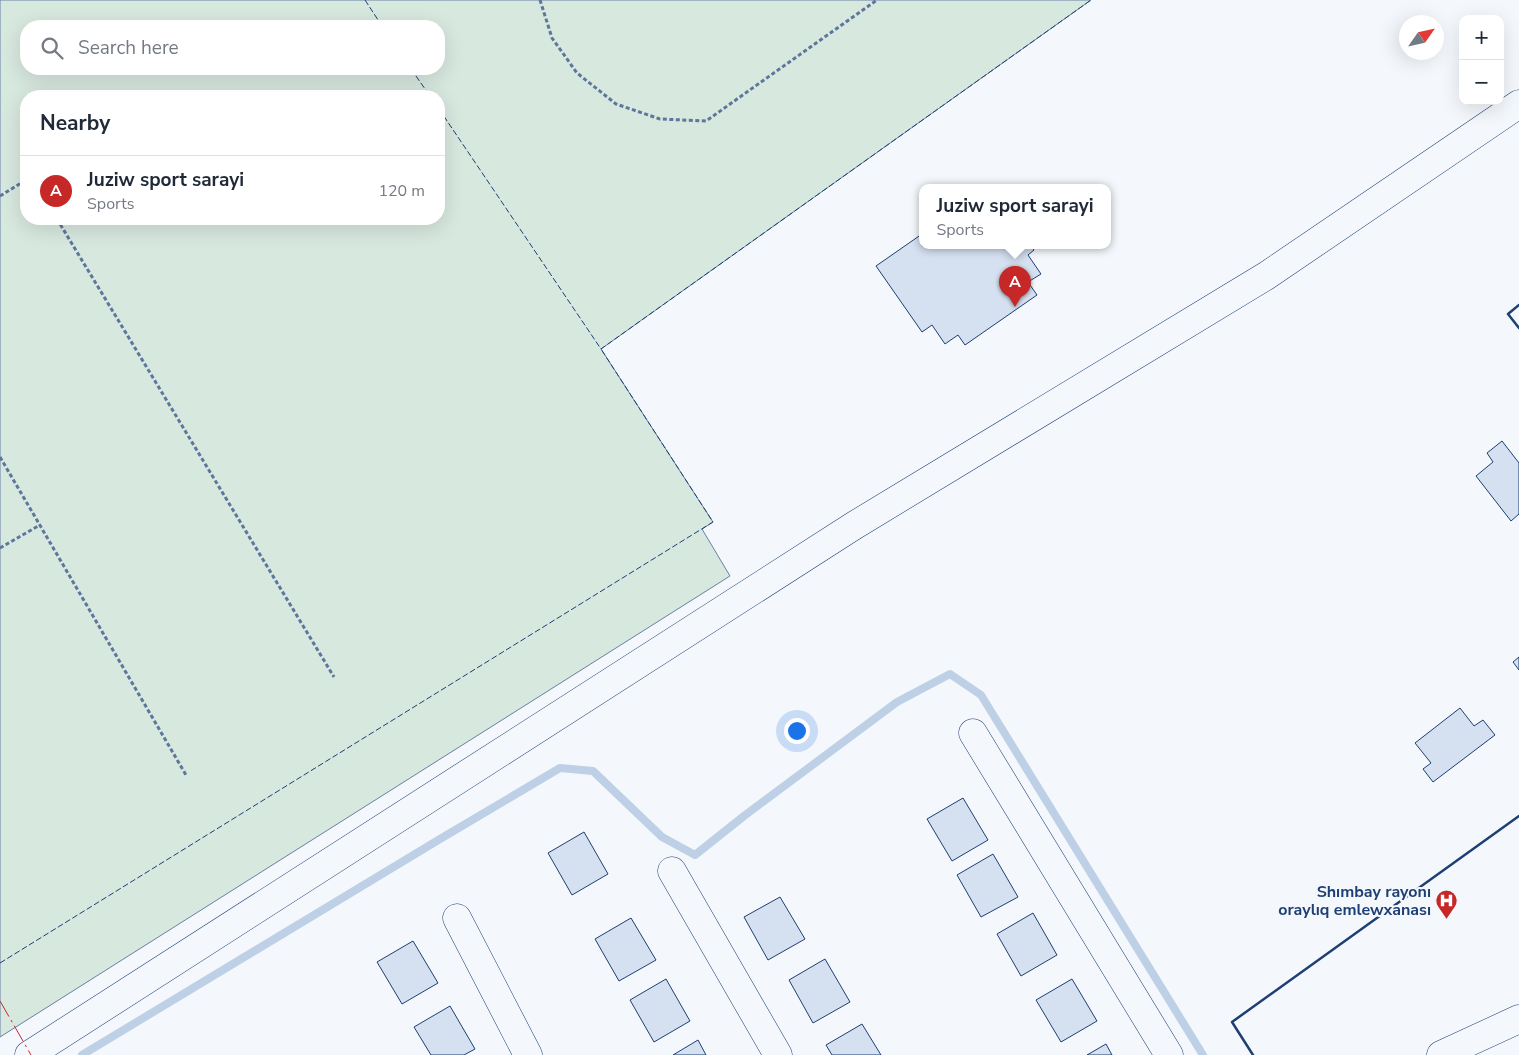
<!DOCTYPE html>
<meta charset="utf-8">
<style>
body{margin:0;font-family:"Nunito Sans",sans-serif;background:#f2f2f3;color:#1f2937}
.controls{position:absolute;right:15px;top:15px;display:grid;overflow:hidden;border-radius:10px;box-shadow:0 5px 20px #0002}
.controls button{width:45px;height:45px;display:grid;place-items:center;padding:0;border:0;border-bottom:1px solid #e0e1e3;background:#fff;color:#1f2937;font:25px sans-serif}
.compass{position:absolute;left:1399px;top:15px;width:45px;height:45px;border-radius:50%;background:#fff;box-shadow:0 5px 20px #0002;rotate:56deg}
.you{position:absolute;left:796px;top:730px;width:18px;height:18px;margin:-12px;border:4px solid #fff;border-radius:50%;background:#1a73e8;box-shadow:0 0 0 8px #1a73e833}
.badge{display:grid;place-items:center;width:32px;height:32px;border-radius:50%;background:#c62828;color:#fff;font-size:16px;font-weight:700}
.pin{position:absolute;translate:-50% -41px;filter:drop-shadow(0 1px 2px #0008)}
.pin::after{content:'';position:absolute;top:26px;width:18px;height:15px;background:inherit;clip-path:polygon(0 0,100% 0,50% 100%)}
.popup{position:absolute;left:919px;top:184px;width:192px;height:65px;box-sizing:border-box;display:grid;place-content:center;border-radius:10px;background:#fff;filter:drop-shadow(0 1px 4px #0005);font-size:16px;white-space:nowrap;color:#747a83}
.popup b{font-size:19px;color:#1f2937}
.popup::after{content:'';position:absolute;left:50%;top:100%;margin-left:-10px;border:10px solid transparent;border-top-color:#fff}
.list{margin:0;padding:0;list-style:none}
h2{display:flex;justify-content:space-between;align-items:center;height:65px;margin:0;padding:0 20px;font-size:21px}
h2 small{font-size:16px;font-weight:400;color:#747a83}
.list li{display:grid;grid-template-columns:32px 1fr auto;gap:15px;align-items:center;box-sizing:border-box;height:70px;padding:0 20px;border-top:1px solid #e0e1e3}
.list b{display:block;font-size:19px;white-space:nowrap}
.list p{margin:0;font-size:16px;white-space:nowrap;color:#747a83}
.list em{font-size:16px;font-style:normal;color:#747a83}
.icon{flex:none;width:28px;height:28px;fill:none;stroke:currentColor;stroke-width:2;stroke-linecap:round;stroke-linejoin:round}
.map{position:relative;flex:none;width:1519px;height:1055px;overflow:hidden}
.search{position:absolute;background:#fff;box-shadow:0 5px 20px #0002;left:20px;top:20px;width:425px;height:55px;display:flex;align-items:center;gap:12px;box-sizing:border-box;padding:0 18px;border-radius:20px;color:#747a83;font-size:19px}
.panel{position:absolute;background:#fff;box-shadow:0 5px 20px #0002;left:20px;top:90px;width:425px;height:135px;border-radius:20px}
.map>svg:first-child{display:block}
.green{fill:#d7e8df;stroke:#687fa3;fill-rule:evenodd}
.lines{fill:none;stroke-linecap:round;stroke-linejoin:round}
.stream{stroke:#bed0e5;stroke-width:8}
.building{fill:#d5e0f0;stroke:#1d3f73}
.minor-casing{stroke:#1d3f73;stroke-width:29}
.path{stroke:#5e769c;stroke-width:3;stroke-dasharray:4 2.5;stroke-linecap:butt}
.minor{stroke:#f4f7fb;stroke-width:28}
.fence{stroke:#1d3f73;stroke-width:1;stroke-dasharray:6 2.5;stroke-linecap:butt}
.wall{stroke:#1d3f73;stroke-width:2.5}
.power{stroke:#c62828;stroke-width:1;stroke-dasharray:18 4 2.5 4;stroke-linecap:butt}
.labels{text-anchor:middle;stroke-width:4;stroke-linejoin:round;paint-order:stroke}
.poi-label{font-size:16px;font-weight:bold;fill:#1d3f73;stroke:#f4f7fb;text-anchor:end}
</style>
<div class="map">
<svg width="1519" height="1055" viewBox="0 0 1519 1055">
<rect width="100%" height="100%" fill="#f4f7fb"/>
<path class="green" d="M0,0H1091L601,349L713,522L702,529L730,576L0,1037ZM439,26V69H26V26ZM26,96H439V219H26Z"/>
<g class="lines">
<path class="stream" d="M82,1055L440,839L560,768L593,771L662,837L695,855L744,816L897,702L950,674L981,695L1203,1055"/>
</g>
<g class="building">
<path d="M922,234V246H1031L1034,250L1028,255L1041,274L1028,282L1037,295L965,345L958,335L945,344L932,325L922,332L876,266Z"/>
<path d="M1502,441L1519,463V514L1511,521L1476,476L1493,462L1487,453Z"/>
<path d="M1519,657V670L1513,662Z"/>
<path d="M1460,708L1474,726L1483,720L1495,735L1433,782L1423,769L1431,763L1415,743Z"/>
<path d="M963,798L988,840L952,861L927,819Z"/>
<path d="M584,832L608,874L572,895L548,853Z"/>
<path d="M993,854L1018,897L981,917L957,875Z"/>
<path d="M780,897L805,939L768,960L744,917Z"/>
<path d="M1033,913L1057,955L1021,976L997,934Z"/>
<path d="M631,918L656,960L619,981L595,939Z"/>
<path d="M413,941L438,983L402,1004L377,962Z"/>
<path d="M825,959L850,1002L813,1023L789,980Z"/>
<path d="M666,979L690,1021L654,1042L630,1000Z"/>
<path d="M1072,979L1097,1021L1061,1042L1036,1000Z"/>
<path d="M450,1006L475,1049L464,1055H431L414,1027Z"/>
<path d="M862,1024L881,1055H832L826,1045Z"/>
<path d="M698,1040L706,1055H673Z"/>
<path d="M1106,1044L1112,1055H1087Z"/>
</g>
<g class="lines">
<defs>
<g id="minor">
<path d="M973,733L1169,1055"/>
<path d="M672,871L778,1055"/>
<path d="M457,918L528,1055"/>
<path d="M29,1055L855,525L1266,276L1519,104"/>
<path d="M1441,1055L1519,1019"/>
</g>
</defs>
<use href="#minor" class="minor-casing"/>
<g class="path">
<path d="M540,0L552,38L577,73L616,104L660,119L706,121L877,0"/>
<path d="M160,96L166,92"/>
<path d="M0,196L26,180"/>
<path d="M57,219L334,677"/>
<path d="M0,457L186,775"/>
<path d="M0,548L40,525"/>
</g>
<use href="#minor" class="minor"/>
<g class="fence">
<path d="M365,0L382,26"/>
<path d="M411,69L430,96"/>
<path d="M439,109L601,349L1091,0"/>
<path d="M0,963L713,522L601,349"/>
</g>
<g class="wall">
<path d="M1519,305L1508,314L1519,328"/>
<path d="M1253,1055L1232,1022L1519,816"/>
</g>
<path class="power" d="M0,1001L31,1055"/>
</g>
<defs>
<symbol id="hospital-pin" viewBox="-11 -11 22 30"><path d="M0 17L-7.5 6A9.5 9.5 0 1 1 7.5 6Z" fill="#c62828" stroke="#f4f7fb"/><path d="M-5-5h3v3.5h4V-5h3V5h-3V1.5h-4V5h-3Z" fill="#fff"/></symbol>
</defs>
<g fill-rule="evenodd">
<use href="#hospital-pin" x="1434" y="888" width="25" height="34"/>
</g>
<g class="labels">
<g class="poi-label">
<text x="1431" y="897">Shımbay rayonı<tspan x="1431" dy="18">oraylıq emlewxanası</tspan></text>
</g>
</g>
</svg>
<div class="controls">
<button>+</button>
<button>−</button>
</div>
<svg class="compass" viewBox="-18 -18 36 36"><path d="M0-13l5 13h-10z" fill="#e53935"/><path d="M0 13l5-13h-10z" fill="#747a83"/></svg>
<div class="you"></div>
<div class="pin badge" style="left:1015px;top:307px">A</div>
<div class="popup"><b>Juziw sport sarayi</b>Sports</div>
<div class="search"><svg class="icon" aria-label="search" viewBox="0 0 24 24"><circle cx="10" cy="10" r="6"/><path d="M15 15l6 6"/></svg>Search here</div>
<section class="panel">
<h2>Nearby<small></small></h2>
<ul class="list">
<li><span class="badge">A</span><div><b>Juziw sport sarayi</b><p>Sports</p></div><em>120 m</em></li>
</ul>
</section>
</div>
